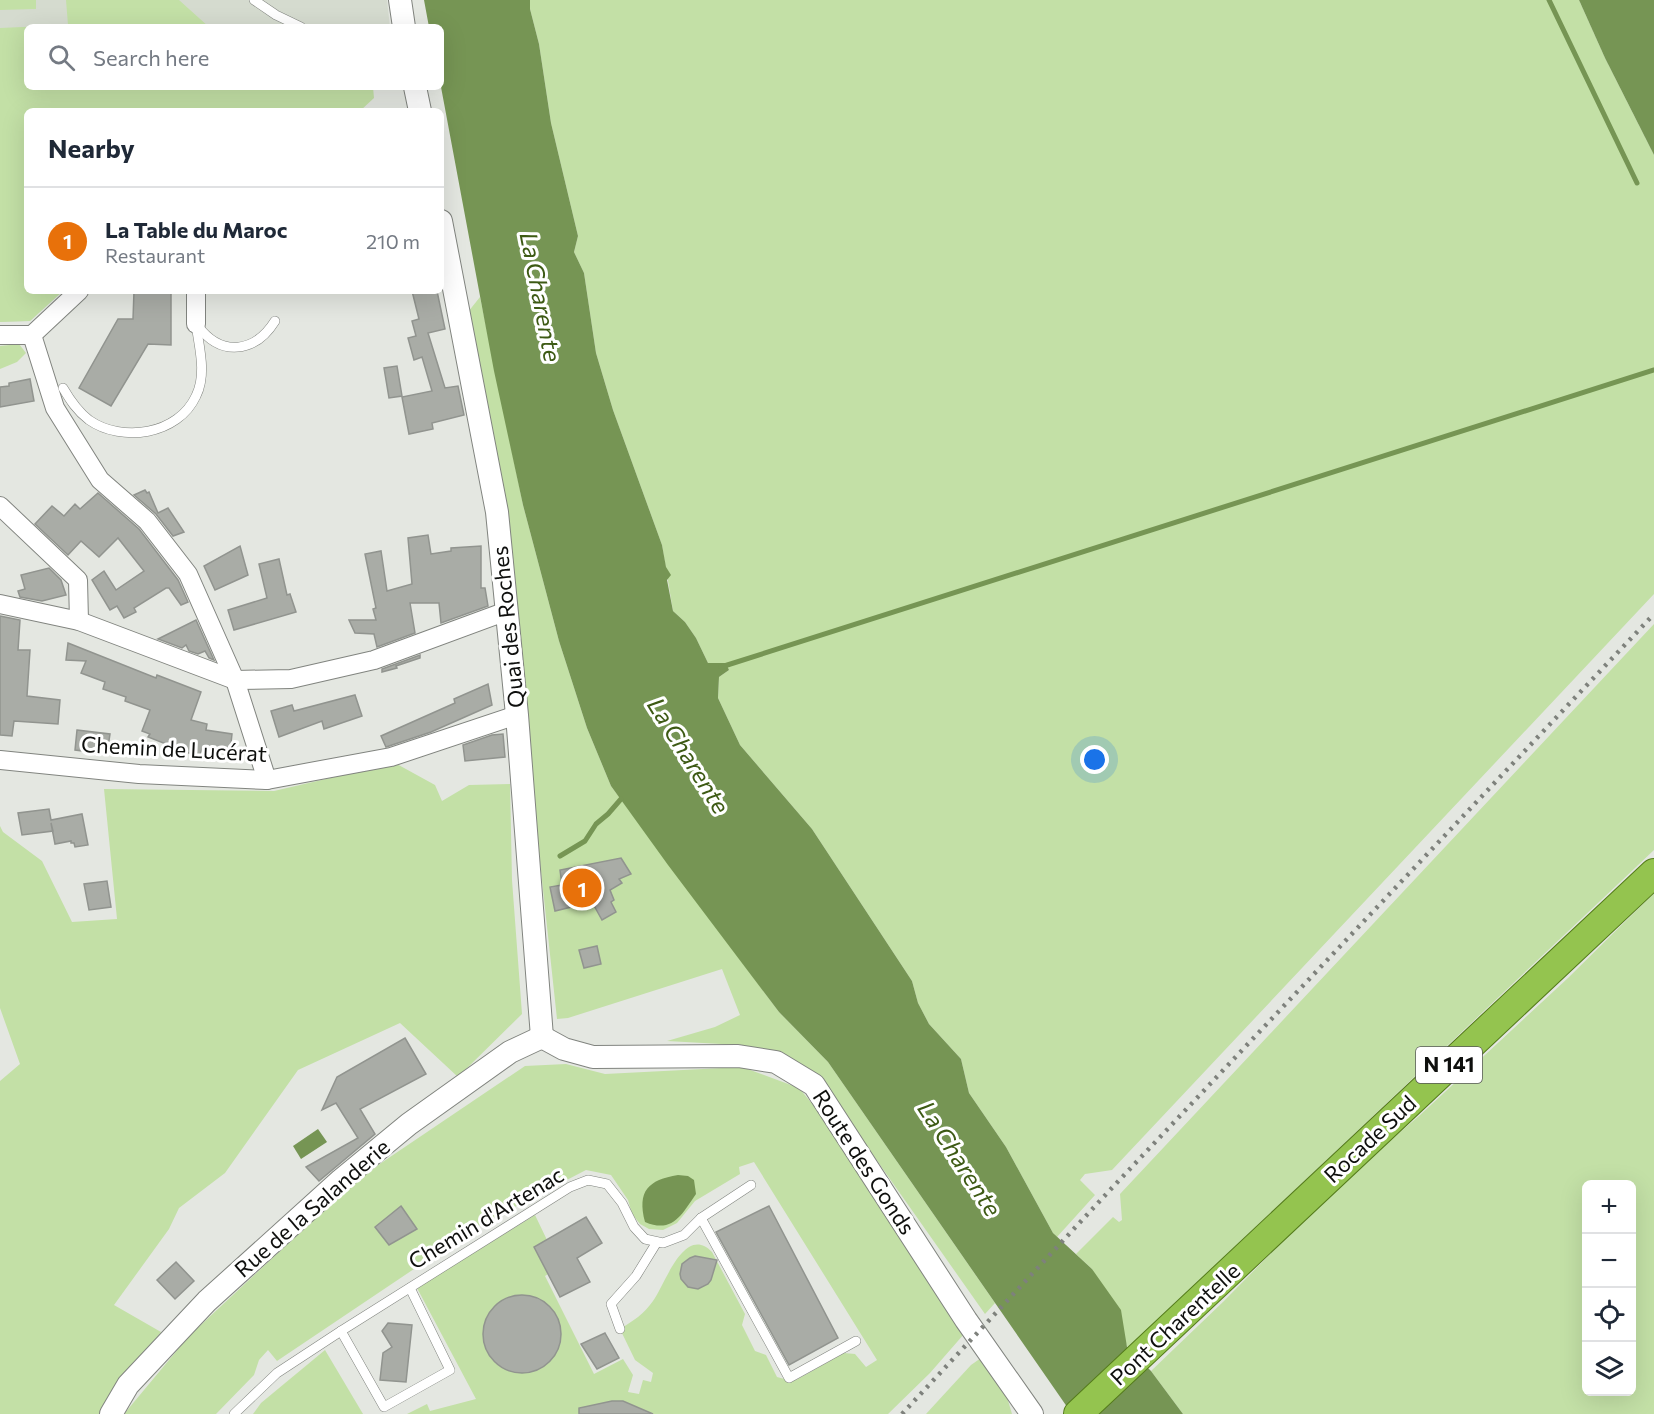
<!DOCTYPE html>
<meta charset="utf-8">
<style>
body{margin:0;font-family:Commissioner,sans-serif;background:#f2f2f3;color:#1f2937}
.controls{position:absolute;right:18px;bottom:18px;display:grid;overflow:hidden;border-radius:9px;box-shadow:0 6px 24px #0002}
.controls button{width:54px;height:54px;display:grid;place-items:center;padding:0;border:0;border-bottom:2px solid #e0e1e3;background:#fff;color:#1f2937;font:30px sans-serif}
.you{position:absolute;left:1095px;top:760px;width:21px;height:21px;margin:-15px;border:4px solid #fff;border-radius:50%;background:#1a73e8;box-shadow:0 0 0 9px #1a73e833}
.badge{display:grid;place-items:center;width:39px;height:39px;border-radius:50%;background:#7c3aed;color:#fff;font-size:20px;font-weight:700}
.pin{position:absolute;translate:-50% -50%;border:3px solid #fff;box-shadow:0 2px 6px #0006}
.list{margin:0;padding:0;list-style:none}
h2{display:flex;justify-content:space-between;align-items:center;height:78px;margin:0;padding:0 24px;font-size:26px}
h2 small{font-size:20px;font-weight:400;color:#747a83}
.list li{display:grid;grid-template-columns:39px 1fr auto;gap:18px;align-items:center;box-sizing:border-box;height:108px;padding:0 24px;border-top:2px solid #e0e1e3}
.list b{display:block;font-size:22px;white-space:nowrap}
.list p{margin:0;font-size:20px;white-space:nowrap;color:#747a83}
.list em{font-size:20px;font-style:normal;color:#747a83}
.icon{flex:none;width:33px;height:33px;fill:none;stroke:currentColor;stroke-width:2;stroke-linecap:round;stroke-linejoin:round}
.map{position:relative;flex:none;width:1654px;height:1414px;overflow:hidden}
.search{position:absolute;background:#fff;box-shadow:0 6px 24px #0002;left:24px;top:24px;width:420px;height:66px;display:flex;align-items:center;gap:15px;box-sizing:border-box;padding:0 21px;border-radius:9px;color:#747a83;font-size:22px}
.panel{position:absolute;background:#fff;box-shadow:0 6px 24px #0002;left:24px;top:108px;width:420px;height:186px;border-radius:9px}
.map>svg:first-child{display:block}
.built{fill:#d5dbcf}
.green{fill:#c3e0a6;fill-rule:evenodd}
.water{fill:#769554}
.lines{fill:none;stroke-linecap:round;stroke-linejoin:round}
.stream{stroke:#769554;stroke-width:5}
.building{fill:#a9aca6;stroke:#91948f;stroke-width:1.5}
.service-casing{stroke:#81847f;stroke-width:10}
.minor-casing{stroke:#81847f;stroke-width:20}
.tertiary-casing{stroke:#81847f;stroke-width:24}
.trunk-casing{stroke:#547b1b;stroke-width:30}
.service{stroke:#fff;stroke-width:9}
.minor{stroke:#fff;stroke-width:18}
.tertiary{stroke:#fff;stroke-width:22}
.trunk{stroke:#94c44f;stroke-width:28}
.rail{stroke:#7e817c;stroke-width:4.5;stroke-dasharray:3 6;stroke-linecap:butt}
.labels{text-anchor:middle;stroke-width:6;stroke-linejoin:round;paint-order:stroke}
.shield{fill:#fff;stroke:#565756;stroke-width:1.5}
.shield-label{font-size:21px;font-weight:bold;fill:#0e0f0d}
.street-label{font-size:22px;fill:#0e0f0d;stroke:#fff}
.water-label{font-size:24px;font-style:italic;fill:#3d5a14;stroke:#fff}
</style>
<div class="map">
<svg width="1654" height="1414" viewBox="0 0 1654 1414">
<rect width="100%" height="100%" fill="#e4e7e1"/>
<path class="built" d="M0,0H387L390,27H27V291H63L30,321L0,322Z"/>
<g class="green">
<path d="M0,0H36V9L0,10Z"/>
<path d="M66,0H179L209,27H27V87H373L374,98L360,111H27V291H63L30,321L0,322V28L68,25Z"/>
<path d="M530,0H1579L1605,58L1654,155V594L1112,1170L1085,1174L1080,1180L1095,1195L1057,1237L1053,1233L1006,1147L969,1093L961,1059L929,1024L918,1003L912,981L812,829L740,745L718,698L719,677L729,670L726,663H708L696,638L685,622L673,611L662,545L613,410L596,353L584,273L574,252L578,236L551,123L539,44L530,9Z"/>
<path d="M480,297L523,505L559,641L587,728L611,786L779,1012L828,1062L995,1303L985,1314L835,1101L774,1053L721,1044L667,1041L715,1027L740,1015L722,969L568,1018L557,1019L525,723L468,312Z"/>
<path d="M19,344L26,353L17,362L0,369V346Z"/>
<path d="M1654,624V850L1128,1348L1092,1269L1076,1254L1113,1217L1119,1222L1122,1220L1120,1194Z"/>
<path d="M395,763L435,785L442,801L469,785L510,784L512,880L522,1014L458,1077L400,1023L298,1070L225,1173L179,1208L169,1229L114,1305L161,1332L99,1414H0V1081L20,1064L0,1008V826L3,832L42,861L72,922L117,919L104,789L274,791Z"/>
<path d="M1654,893V1414H1183L1151,1371L1224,1301L1337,1186L1419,1116L1568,978ZM1586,1184H1632V1392H1586Z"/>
<path d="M566,1064L605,1074L742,1067L799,1088L825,1119L964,1334L930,1373L888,1414H407L427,1404L430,1411L476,1399L417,1288L535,1215L547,1240L534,1248L548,1274L545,1276L594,1374L623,1359L633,1375L628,1392L639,1394L643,1380L651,1382L653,1373L635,1360L620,1329C633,1321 644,1314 653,1301C664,1287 684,1223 712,1252L745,1314L742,1325L755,1351L766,1355L777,1377L788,1380H796L844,1353L855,1354L866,1367L877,1360L754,1162L739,1167L740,1174L695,1201L677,1223L663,1230L649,1229L640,1224L632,1214L628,1200L611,1175L586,1170L478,1226L277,1361L268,1350L259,1360L254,1375L216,1414H124L189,1336L356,1180L525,1066Z"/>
<path d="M325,1350L363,1414H253L261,1403Z"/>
<path d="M981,1358L1004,1387L1012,1414H926L971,1365Z"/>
</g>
<g class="water">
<path d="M424,0H530V9L539,44L551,123L578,236L574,252L584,273L596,353L613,410L662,545L666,567L671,575L667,580L673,611L685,622L696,638L708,663H726L729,670L719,677L718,698L740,745L812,829L912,981L918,1003L929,1024L961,1059L969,1093L1006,1147L1053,1233L1092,1269L1121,1310L1127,1347L1151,1371L1183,1414H1072L828,1062L779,1012L668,865L611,786L587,728L559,641L523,505L494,371L441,87V27H429Z"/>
<path d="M1579,0H1654V155L1605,58Z"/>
<path d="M318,1129L327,1142L301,1159L293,1146Z"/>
<path d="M678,1175L688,1176L694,1180L696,1194C682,1214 673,1234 645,1222C637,1191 648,1180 678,1175Z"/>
</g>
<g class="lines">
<g class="stream">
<path d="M1549,0L1637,183"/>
<path d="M721,667L1654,370"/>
<path d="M560,856L585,841L596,824L608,814L621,799"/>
</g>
</g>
<g class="building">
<path d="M134,291H171V345L148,344L111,406L79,388L118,319H133Z"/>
<path d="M412,291H437L445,329L428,333L445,388L458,386L464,415L432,423L433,429L409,434L402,397L432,391L422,357L414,360L408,338L416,336L412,321L419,319Z"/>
<path d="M397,366L402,396L389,398L384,368Z"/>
<path d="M30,379L34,401L0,407V387L9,386V383Z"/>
<path d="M145,490L147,493L149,492L158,513L168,508L184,532L173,536L156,514L134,495Z"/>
<path d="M98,493L139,529L178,580L188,602L181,605L169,588H166L134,608L136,612L124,618L117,606L110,610L92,580L104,571L116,590L144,571L118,538L99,557L81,541L68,555L35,524L52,506L64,516L75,504L80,509Z"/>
<path d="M428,535L431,554L451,551V548L481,546V588H485L488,606L441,623L439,603H410L415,633L377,647L374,634L355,633L349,620H376L373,609L376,608L365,554L381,551L387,591L412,584L408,538Z"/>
<path d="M240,546L248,575L215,590L204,566Z"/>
<path d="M279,559L287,595L290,594L296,612L234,630L228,610L267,598L259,564Z"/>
<path d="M49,568L61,580L66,595L42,601L20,597L18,591L25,589L21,575Z"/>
<path d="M0,616L20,620L18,650H30L27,696L60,700L58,724L14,721L12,736L0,735Z"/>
<path d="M196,620L214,660L209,658L205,651L198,654L189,651L186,645L182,648L158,639Z"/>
<path d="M68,643L156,678L157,675L201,692L191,720L207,724L206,730L232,734L230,752L202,749L199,757L148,737L150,734L142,731L150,710L125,701L126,697L103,689L105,682L81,673L86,661L66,660Z"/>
<path d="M420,655V658L396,666L397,668L382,672V669Z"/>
<path d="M488,684L492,705L431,732L386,747L381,736L455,703L454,699Z"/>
<path d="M355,695L362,716L324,729L322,721L279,737L271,711L292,705L294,711Z"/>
<path d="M77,730L110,734L107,754L75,750Z"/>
<path d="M503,734L505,757L465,761L463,745L492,735Z"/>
<path d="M49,809L51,820L82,814L88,845L75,847L74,843H71V841L55,844L51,823L53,831L22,835L18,813Z"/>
<path d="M621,858L631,874L619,879L622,883L610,890L614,900L611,902L616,912L602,920L592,902L555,911L550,887L562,885L560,870Z"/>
<path d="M107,881L111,907L89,910L84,884Z"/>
<path d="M597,946L601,964L584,968L579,950Z"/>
<path d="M405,1038L426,1074L360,1109L375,1134L319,1181L306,1167L358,1138L336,1103L322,1110L337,1077Z"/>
<path d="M401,1206L417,1229L389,1245L375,1227Z"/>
<path d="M769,1206L838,1338L789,1365L716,1232Z"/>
<path d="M586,1217L602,1243L577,1258L590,1282L560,1297L534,1247Z"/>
<path d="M695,1256L717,1260L711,1280L708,1284L698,1289L688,1287L681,1279L680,1274L682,1264L690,1258Z"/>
<path d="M176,1262L194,1281L175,1299L157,1280Z"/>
<circle cx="522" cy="1334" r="39"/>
<path d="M388,1323L412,1325L406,1382L380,1380L383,1353L392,1347L382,1331Z"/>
<path d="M605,1333L619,1358L597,1369L581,1344Z"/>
<path d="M612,1401H623L653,1414H579V1408Z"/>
</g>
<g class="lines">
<defs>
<g id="service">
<path d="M254,0L276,15L301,27"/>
<path d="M198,326C221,357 255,353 275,321"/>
<path d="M63,388C70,400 77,411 89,420C122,443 178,435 196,396C207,374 199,347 196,324"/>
<path d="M701,1218L789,1378L856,1341"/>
<path d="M620,1329L611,1304L636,1276L657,1242"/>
<path d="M341,1331L384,1407L450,1370L410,1288"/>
<path d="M234,1414L277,1373L341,1331L570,1187L588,1180L607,1184L622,1203L634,1227L645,1239L663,1243L684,1235L701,1218L751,1185"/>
</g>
<g id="minor">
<path d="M196,291V324"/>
<path d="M0,335H32L79,291"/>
<path d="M32,335L55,408L100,480L147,521L188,574L235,680L267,780"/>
<path d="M0,506L78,580L79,621"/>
<path d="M0,604L79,621L235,680L291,679L374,660L507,611"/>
<path d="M0,760L139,774L267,780L391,757L517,715"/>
</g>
<g id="tertiary">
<path d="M400,0L404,27"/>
<path d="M415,87L420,111"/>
<path d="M441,221L497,512L517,715L542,1037"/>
<path d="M542,1037L564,1049L593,1057L738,1056L776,1062L814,1085L966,1320L1032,1414"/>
<path d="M111,1414L128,1385L207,1301L341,1180L409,1124L510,1052L542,1037"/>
</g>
<path id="trunk" d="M1078,1414L1654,873"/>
</defs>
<use href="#service" class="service-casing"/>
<use href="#minor" class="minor-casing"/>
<use href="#tertiary" class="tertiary-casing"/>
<use href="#trunk" class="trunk-casing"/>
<use href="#service" class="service"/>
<use href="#minor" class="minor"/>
<use href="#tertiary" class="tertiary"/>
<use href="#trunk" class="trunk"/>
<path class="rail" d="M902,1414L1110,1190L1654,614"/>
</g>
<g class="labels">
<rect class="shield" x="1416" y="1047" width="66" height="36" rx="4.5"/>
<g class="shield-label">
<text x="1449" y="1072">N 141</text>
</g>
<g class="street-label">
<text transform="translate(508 627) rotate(-96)" y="8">Quai des Roches</text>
<text transform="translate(174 749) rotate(3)" y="8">Chemin de Lucérat</text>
<text transform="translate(1370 1139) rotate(-43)" y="8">Rocade Sud</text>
<text transform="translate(864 1162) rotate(57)" y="8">Route des Gonds</text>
<text transform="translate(312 1208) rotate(-41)" y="8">Rue de la Salanderie</text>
<text transform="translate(486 1218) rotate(-31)" y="8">Chemin d'Artenac</text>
<text transform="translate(1175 1324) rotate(-43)" y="8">Pont Charentelle</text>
</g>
<g class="water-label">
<text transform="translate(540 297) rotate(79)" y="8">La Charente</text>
<text transform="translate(688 756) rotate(58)" y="8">La Charente</text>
<text transform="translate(959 1159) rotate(57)" y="8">La Charente</text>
</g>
</g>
</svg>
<div class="controls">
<button>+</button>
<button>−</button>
<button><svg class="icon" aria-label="locate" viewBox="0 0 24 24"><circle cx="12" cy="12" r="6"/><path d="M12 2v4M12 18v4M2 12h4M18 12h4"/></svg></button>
<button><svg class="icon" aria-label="layers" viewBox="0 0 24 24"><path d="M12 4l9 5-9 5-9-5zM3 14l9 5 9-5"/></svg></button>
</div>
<div class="you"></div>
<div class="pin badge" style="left:582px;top:888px;background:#e8710a">1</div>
<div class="search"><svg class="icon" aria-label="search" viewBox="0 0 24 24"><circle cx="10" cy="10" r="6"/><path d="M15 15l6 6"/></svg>Search here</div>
<section class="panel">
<h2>Nearby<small></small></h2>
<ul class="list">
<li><span class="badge" style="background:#e8710a">1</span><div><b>La Table du Maroc</b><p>Restaurant</p></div><em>210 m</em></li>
</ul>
</section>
</div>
